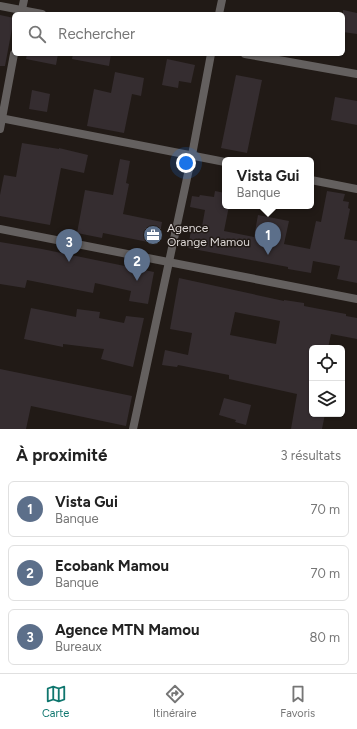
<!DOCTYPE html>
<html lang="fr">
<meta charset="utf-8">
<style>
body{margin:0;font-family:Figtree,sans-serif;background:#f6f6f6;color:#222}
.controls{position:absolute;right:12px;bottom:12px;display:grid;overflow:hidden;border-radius:6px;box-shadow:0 1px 3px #0004}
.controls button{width:36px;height:36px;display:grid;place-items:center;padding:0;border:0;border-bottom:1px solid #e0e0e0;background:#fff;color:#222;font:20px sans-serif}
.you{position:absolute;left:186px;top:163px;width:14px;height:14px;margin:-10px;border:3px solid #fff;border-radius:50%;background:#1a73e8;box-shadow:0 0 0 6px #1a73e833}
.badge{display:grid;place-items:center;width:26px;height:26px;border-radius:50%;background:#0f766e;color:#fff;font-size:13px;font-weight:700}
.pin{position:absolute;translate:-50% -33px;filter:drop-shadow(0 1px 2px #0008)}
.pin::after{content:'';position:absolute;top:21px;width:14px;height:12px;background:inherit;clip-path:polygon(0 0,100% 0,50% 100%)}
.popup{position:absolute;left:222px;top:157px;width:92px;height:52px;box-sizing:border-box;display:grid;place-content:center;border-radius:6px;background:#fff;filter:drop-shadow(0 1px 3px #0005);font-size:13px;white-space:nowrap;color:#767676}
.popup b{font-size:15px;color:#222}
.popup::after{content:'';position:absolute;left:50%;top:100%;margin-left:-8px;border:8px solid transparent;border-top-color:#fff}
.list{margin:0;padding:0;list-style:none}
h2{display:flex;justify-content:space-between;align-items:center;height:52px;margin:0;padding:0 16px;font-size:17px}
h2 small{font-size:13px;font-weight:400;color:#767676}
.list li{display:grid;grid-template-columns:26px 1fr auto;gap:12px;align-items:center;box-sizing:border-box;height:56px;margin:0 8px 8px;padding:0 8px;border:1px solid #e0e0e0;border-radius:6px}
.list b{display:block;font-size:15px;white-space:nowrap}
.list p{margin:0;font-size:13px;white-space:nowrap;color:#767676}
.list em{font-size:13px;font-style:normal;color:#767676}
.icon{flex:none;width:22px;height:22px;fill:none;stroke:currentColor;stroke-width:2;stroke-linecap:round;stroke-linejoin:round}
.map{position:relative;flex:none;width:357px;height:429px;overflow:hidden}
.search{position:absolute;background:#fff;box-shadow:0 1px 3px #0004;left:12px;right:12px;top:12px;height:44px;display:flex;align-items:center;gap:10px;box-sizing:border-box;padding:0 14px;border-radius:6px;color:#767676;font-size:15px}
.sheet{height:244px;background:#fff}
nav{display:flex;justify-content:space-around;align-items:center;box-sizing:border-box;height:56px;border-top:1px solid #e0e0e0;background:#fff;font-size:11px;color:#767676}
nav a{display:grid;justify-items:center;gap:2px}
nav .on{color:#0f766e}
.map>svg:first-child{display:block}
.building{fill:#352d30;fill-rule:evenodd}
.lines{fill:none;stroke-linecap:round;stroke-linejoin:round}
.street{stroke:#64605f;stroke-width:8}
.labels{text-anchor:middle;stroke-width:3;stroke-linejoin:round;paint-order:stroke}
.poi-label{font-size:12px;fill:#dbd6d4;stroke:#211a16;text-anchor:start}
</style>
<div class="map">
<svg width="357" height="429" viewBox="0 0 357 429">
<rect width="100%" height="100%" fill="#211a16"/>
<g class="building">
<path d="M343,10L357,13V34L343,32Z"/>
<path d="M0,15L14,18L5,66H0Z"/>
<path d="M27,54H58L56,65L26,59Z"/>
<path d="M73,54H111L109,66L72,59Z"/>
<path d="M167,59L195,65L191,83L179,81L178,88L162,85Z"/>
<path d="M115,72L144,78L141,96L132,94L124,133L87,126L94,89L111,93Z"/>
<path d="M236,75L262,80L247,153L221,148Z"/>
<path d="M32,90L50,94L47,112L29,109Z"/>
<path d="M335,97L357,101V125L331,120Z"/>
<path d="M22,143L59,149V148L88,155L84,173L61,168L50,225L0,216V195L4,175L16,177Z"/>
<path d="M120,159L130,161L126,183L129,184L123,214L162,222L158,244L103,233L102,238L77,233L85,190L113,195Z"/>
<path d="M215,191L225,193V206H229L224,231L254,237L258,215L289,221L284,244L310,249L316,221L321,222L327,191L345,194L343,201L349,202L348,208L350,209L344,239L357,241V283L337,279L340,266L313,261L311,273L288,269V267L188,248L191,230L201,232L205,210L190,207L192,196L199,197L200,195L214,197Z"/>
<path d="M0,242L42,249L154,272L148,304L129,301L131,291L95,283L93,293L27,280L25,288L0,284Z"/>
<path d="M179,278L284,301V300L304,303V306L346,314V316L357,318V339L331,334L328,348H312V414H325L322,429H291L297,394L229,379V375L178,365L177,367L162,365L165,350L188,355L192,333L170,329ZM235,312L280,321L276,344L230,335Z"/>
<path d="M31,308L76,317L77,309L100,312L99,318L124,323L126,316L144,318L133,367L101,359L104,349L63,344V347L24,339Z"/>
<path d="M0,369L132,396L126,426L31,406L26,429H0Z"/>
<path d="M224,398L251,405L246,425L235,422L236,420L219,415Z"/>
</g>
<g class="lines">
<g class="street">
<path d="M0,6L42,14"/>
<path d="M21,14L24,0"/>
<path d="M219,14L222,0"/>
<path d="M245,54L357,74"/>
<path d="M0,118L225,162"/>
<path d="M0,129L14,54"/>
<path d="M311,180L357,189"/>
<path d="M0,229L357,299"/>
<path d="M133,429L192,155L211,54"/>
</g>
</g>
<defs>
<symbol id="office-disc" viewBox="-11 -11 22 22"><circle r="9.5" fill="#5c6f8a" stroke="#211a16"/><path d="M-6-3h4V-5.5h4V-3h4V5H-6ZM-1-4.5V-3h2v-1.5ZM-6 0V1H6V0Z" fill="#fff"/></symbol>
</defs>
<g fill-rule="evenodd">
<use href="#office-disc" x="142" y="224" width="22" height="22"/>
</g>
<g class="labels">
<g class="poi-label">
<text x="167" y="232">Agence<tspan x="167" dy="14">Orange Mamou</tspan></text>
</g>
</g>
</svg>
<div class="controls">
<button><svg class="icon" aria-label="locate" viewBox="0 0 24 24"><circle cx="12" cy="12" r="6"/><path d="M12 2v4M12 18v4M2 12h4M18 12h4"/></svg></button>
<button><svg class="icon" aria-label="layers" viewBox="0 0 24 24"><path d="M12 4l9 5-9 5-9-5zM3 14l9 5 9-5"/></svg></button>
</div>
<div class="you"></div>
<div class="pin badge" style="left:268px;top:255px;background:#5c6f8a">1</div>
<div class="popup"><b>Vista Gui</b>Banque</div>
<div class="pin badge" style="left:137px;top:281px;background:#5c6f8a">2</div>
<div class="pin badge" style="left:69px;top:262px;background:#5c6f8a">3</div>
<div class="search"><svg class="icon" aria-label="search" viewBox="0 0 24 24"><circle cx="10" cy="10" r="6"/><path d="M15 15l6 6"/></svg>Rechercher</div>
</div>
<section class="sheet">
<h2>À proximité<small>3 résultats</small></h2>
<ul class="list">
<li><span class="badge" style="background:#5c6f8a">1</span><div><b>Vista Gui</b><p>Banque</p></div><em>70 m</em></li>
<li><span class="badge" style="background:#5c6f8a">2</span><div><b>Ecobank Mamou</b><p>Banque</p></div><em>70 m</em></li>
<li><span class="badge" style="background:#5c6f8a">3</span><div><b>Agence MTN Mamou</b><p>Bureaux</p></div><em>80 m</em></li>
</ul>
</section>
<nav>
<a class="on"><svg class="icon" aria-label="map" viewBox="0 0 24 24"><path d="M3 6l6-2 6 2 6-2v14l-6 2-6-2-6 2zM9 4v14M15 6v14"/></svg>Carte</a>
<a><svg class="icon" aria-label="directions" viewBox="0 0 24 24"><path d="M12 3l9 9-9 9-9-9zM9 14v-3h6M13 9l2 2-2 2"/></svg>Itinéraire</a>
<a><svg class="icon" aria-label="saved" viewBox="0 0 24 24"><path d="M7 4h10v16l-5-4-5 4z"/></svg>Favoris</a>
</nav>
